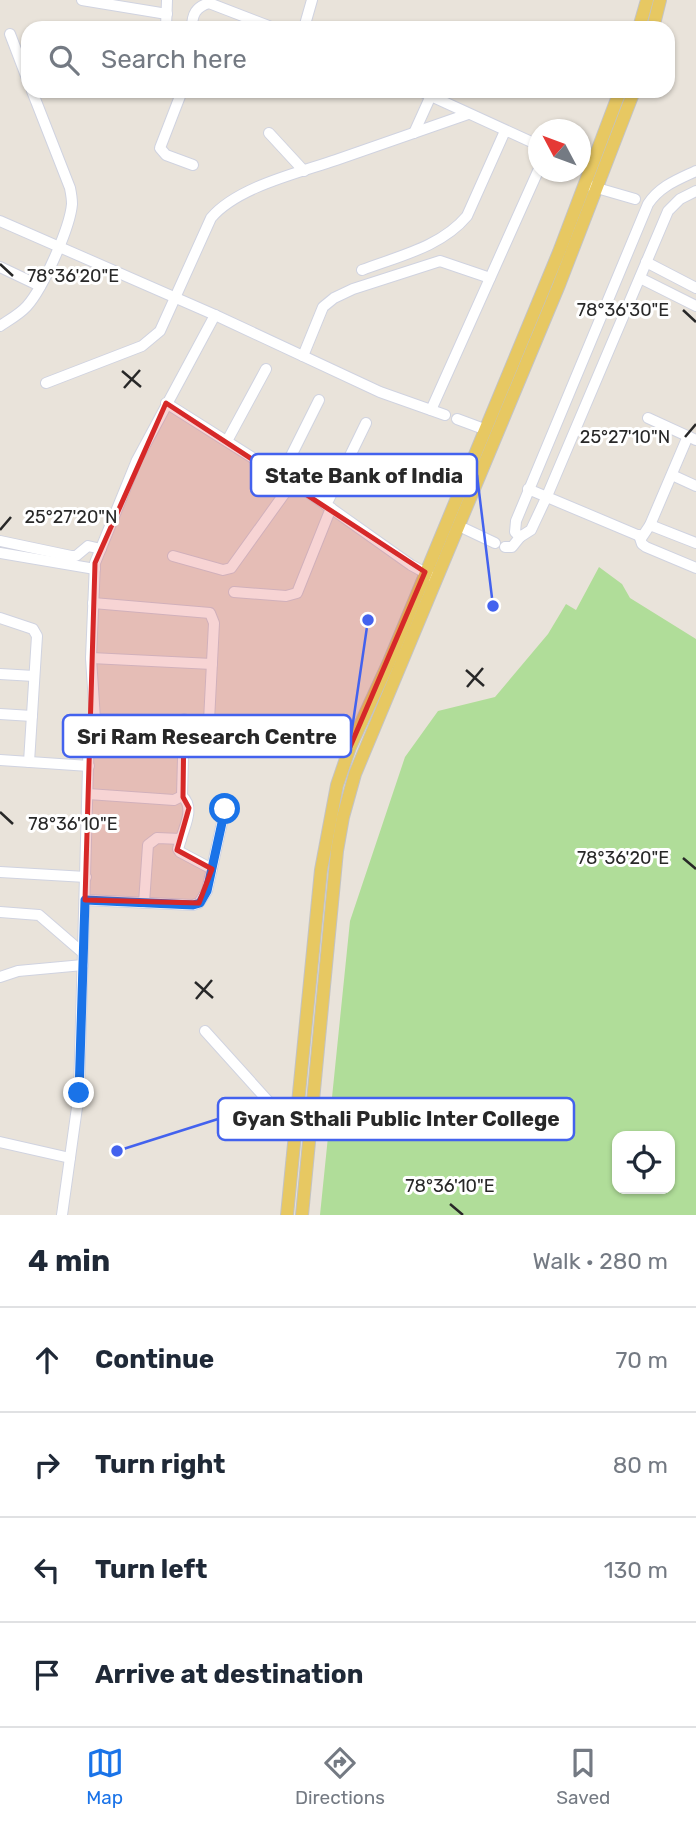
<!DOCTYPE html>
<meta charset="utf-8">
<style>
body{margin:0;font-family:Rubik,sans-serif;background:#f6f6f7;color:#1f2937}
.controls{position:absolute;right:21px;bottom:21px;display:grid;overflow:hidden;border-radius:14px;box-shadow:0 2px 5px #0004}
.controls button{width:63px;height:63px;display:grid;place-items:center;padding:0;border:0;border-bottom:2px solid #e0e1e3;background:#fff;color:#1f2937;font:35px sans-serif}
.compass{position:absolute;left:528px;top:119px;width:63px;height:63px;border-radius:50%;background:#fff;box-shadow:0 2px 5px #0004;rotate:311deg}
.stop{position:absolute;width:21px;height:21px;margin:-16px;border:5px solid #1a73e8;border-radius:50%;background:#fff}
.stop.end{background:#1a73e8;border-color:#fff;box-shadow:0 2px 7px #0008}
.list{margin:0;padding:0;list-style:none}
h2{display:flex;justify-content:space-between;align-items:center;height:91px;margin:0;padding:0 28px;font-size:30px}
h2 small{font-size:23px;font-weight:400;color:#747a83}
.list li{display:grid;grid-template-columns:46px 1fr auto;gap:21px;align-items:center;box-sizing:border-box;height:105px;padding:0 28px;border-top:2px solid #e0e1e3}
.list b{display:block;font-size:26px;white-space:nowrap}
.list em{font-size:23px;font-style:normal;color:#747a83}
.icon{flex:none;width:38px;height:38px;fill:none;stroke:currentColor;stroke-width:2;stroke-linecap:round;stroke-linejoin:round}
.map{position:relative;flex:none;width:696px;height:1215px;overflow:hidden}
.search{position:absolute;background:#fff;box-shadow:0 2px 5px #0004;left:21px;right:21px;top:21px;height:77px;display:flex;align-items:center;gap:18px;box-sizing:border-box;padding:0 24px;border-radius:21px;color:#747a83;font-size:26px}
.sheet{height:511px;background:#fff}
nav{display:flex;justify-content:space-around;align-items:center;box-sizing:border-box;height:98px;border-top:2px solid #e0e1e3;background:#fff;font-size:19px;color:#747a83}
nav a{display:grid;justify-items:center;gap:4px}
nav .on{color:#1a73e8}
.map>svg:first-child{display:block}
.green{fill:#b0dd99;fill-rule:evenodd}
.lines{fill:none;stroke-linecap:round;stroke-linejoin:round}
.minor-casing{stroke:#d0d3e0;stroke-width:12}
.major-casing{stroke:#c3c3c3;stroke-width:14}
.minor{stroke:#fff;stroke-width:10}
.major{stroke:#e7c862;stroke-width:12}
.route{stroke:#1a73e8;stroke-width:9}
.marked{fill:#d62828;fill-opacity:0.2;stroke:#d62828;stroke-width:5;stroke-linejoin:round}
.ticks{fill:none;stroke:#282828;stroke-width:2.5}
.ticks-label{font-size:18px;text-anchor:middle;fill:#282828;stroke:#fff;stroke-width:6;stroke-linejoin:round;paint-order:stroke}
.leader{fill:none;stroke:#4362ee;stroke-width:2.5}
.callout-dot{fill:#4362ee;stroke:#fff;stroke-width:2.5}
.callout{fill:#fff;stroke:#4362ee;stroke-width:2.5}
.callout-label{font-size:21px;text-anchor:middle;font-weight:bold;fill:#282828}
</style>
<div class="map">
<svg width="696" height="1215" viewBox="0 0 696 1215">
<rect width="100%" height="100%" fill="#e9e3da"/>
<path class="green" d="M599,567L622,584L630,598L696,639V1215H320L350,921L405,757L438,711L495,697L548,634L566,604L576,610ZM617,1136H670V1189H617Z"/>
<g class="lines">
<defs>
<g id="minor">
<path d="M82,0L167,14"/>
<path d="M166,28L167,0"/>
<path d="M192,28C192,14 196,7 209,3L274,28"/>
<path d="M304,28L312,0"/>
<path d="M10,34L28,81"/>
<path d="M182,91L160,148L166,155L193,165"/>
<path d="M420,91L538,145"/>
<path d="M269,133L304,171"/>
<path d="M414,133L433,91"/>
<path d="M580,161L592,165"/>
<path d="M696,171C677,180 660,186 648,204L516,521L515,532L520,537L531,530L547,496L668,211L680,199L696,191"/>
<path d="M590,186L635,199"/>
<path d="M0,221L215,315L380,392L445,415"/>
<path d="M646,262L696,288"/>
<path d="M0,267L40,286"/>
<path d="M362,270C399,256 441,247 467,216L505,131"/>
<path d="M640,278L696,306"/>
<path d="M0,326C9,320 20,314 27,306C43,288 70,228 72,204C72,199 71,193 70,188L32,91"/>
<path d="M303,356L323,307L334,298L353,289L440,261L490,278"/>
<path d="M46,383L142,346L160,331L211,218C237,187 298,173 336,160C380,145 424,129 468,114"/>
<path d="M166,403L318,499L411,565L433,577"/>
<path d="M431,410L538,171"/>
<path d="M648,418L696,440"/>
<path d="M457,419L484,429"/>
<path d="M227,441L266,369"/>
<path d="M672,475L696,486"/>
<path d="M281,476L319,400"/>
<path d="M528,489L642,537L650,525L688,436"/>
<path d="M326,505L366,423"/>
<path d="M650,525L696,543"/>
<path d="M459,526L495,543"/>
<path d="M639,535L642,544L646,547L696,568"/>
<path d="M0,541L71,556H76L88,546L101,549"/>
<path d="M505,547H512L520,537"/>
<path d="M0,553L95,569"/>
<path d="M173,556L223,570L231,568L292,483"/>
<path d="M234,592L286,596L297,593L331,508"/>
<path d="M93,603L210,613L214,623L209,721"/>
<path d="M0,618L33,629L37,636L29,762"/>
<path d="M91,658L212,664"/>
<path d="M0,674L34,676"/>
<path d="M0,714L32,716"/>
<path d="M95,719L196,720L254,724L277,733L350,747"/>
<path d="M0,760L89,766"/>
<path d="M88,794L174,800L182,796L184,719"/>
<path d="M181,839L178,849L180,852L212,869"/>
<path d="M0,872L86,877"/>
<path d="M85,900L193,905L199,903L207,891L225,809"/>
<path d="M144,903L148,845L157,838L181,839C185,825 195,807 182,796"/>
<path d="M0,912L39,915L83,953"/>
<path d="M0,977L18,971L83,965"/>
<path d="M205,1031L269,1102L277,1106L299,1109"/>
<path d="M0,1142L70,1158"/>
<path d="M62,1215L79,1093L89,732L90,724L95,719L91,658L95,563L137,460L215,315"/>
</g>
<g id="major">
<path d="M639,28L647,0"/>
<path d="M653,28L660,0"/>
<path d="M287,1215L321,870L337,785L350,747L389,662L559,252L620,91"/>
<path d="M302,1215L337,851L343,817L355,774L559,285L634,91"/>
</g>
</defs>
<use href="#minor" class="minor-casing"/>
<use href="#major" class="major-casing"/>
<use href="#minor" class="minor"/>
<use href="#major" class="major"/>
</g>
<g class="lines">
<path class="route" d="M79,1093L85,900L193,905L200,903L207,891L225,809"/>
</g>
<path class="marked" d="M166,403L425,572L350,747L254,724L184,719L183,797L189,808L177,850L212,869L199,903L85,900L95,563Z"/>
<path class="ticks" d="M0,264L13,276M683,310L696,322M122,371L141,387M124,388L140,370M685,437L696,424M0,530L11,517M466,670L484,686M467,687L483,668M0,812L13,824M683,858L696,869M195,982L213,998M196,999L212,980M450,1204L463,1215"/>
<g class="ticks-label">
<text x="73" y="282">78°36'20"E</text>
<text x="623" y="316">78°36'30"E</text>
<text x="625" y="443">25°27'10"N</text>
<text x="71" y="523">25°27'20"N</text>
<text x="73" y="830">78°36'10"E</text>
<text x="623" y="864">78°36'20"E</text>
<text x="450" y="1192">78°36'10"E</text>
</g>
<path class="leader" d="M493 606L477 475M368 620L351 736M117 1151L218 1119"/>
<g class="callout-dot">
<circle cx="493" cy="606" r="7"/>
<circle cx="368" cy="620" r="7"/>
<circle cx="117" cy="1151" r="7"/>
</g>
<g class="callout">
<rect x="251" y="454" width="226" height="42" rx="7"/>
<rect x="63" y="715" width="288" height="42" rx="7"/>
<rect x="218" y="1098" width="356" height="42" rx="7"/>
</g>
<g class="callout-label">
<text x="364" y="483">State Bank of India</text>
<text x="207" y="744">Sri Ram Research Centre</text>
<text x="396" y="1126">Gyan Sthali Public Inter College</text>
</g>
</svg>
<div class="controls">
<button><svg class="icon" aria-label="locate" viewBox="0 0 24 24"><circle cx="12" cy="12" r="6"/><path d="M12 2v4M12 18v4M2 12h4M18 12h4"/></svg></button>
</div>
<svg class="compass" viewBox="-18 -18 36 36"><path d="M0-13l5 13h-10z" fill="#e53935"/><path d="M0 13l5-13h-10z" fill="#747a83"/></svg>
<div class="stop" style="left:225px;top:809px"></div>
<div class="stop end" style="left:79px;top:1093px"></div>
<div class="search"><svg class="icon" aria-label="search" viewBox="0 0 24 24"><circle cx="10" cy="10" r="6"/><path d="M15 15l6 6"/></svg>Search here</div>
</div>
<section class="sheet">
<h2>4 min<small>Walk · 280 m</small></h2>
<ul class="list">
<li><svg class="icon" aria-label="ahead" viewBox="0 0 24 24"><path d="M12 20V5M6 11l6-6 6 6"/></svg><div><b>Continue</b></div><em>70 m</em></li>
<li><svg class="icon" aria-label="right" viewBox="0 0 24 24"><path d="M7 20v-9h11M14 6l5 5-5 5"/></svg><div><b>Turn right</b></div><em>80 m</em></li>
<li><svg class="icon" aria-label="left" viewBox="0 0 24 24"><path d="M17 20v-9H6M10 6l-5 5 5 5"/></svg><div><b>Turn left</b></div><em>130 m</em></li>
<li><svg class="icon" aria-label="arrive" viewBox="0 0 24 24"><path d="M6 21V4h12l-3 4 3 4H6"/></svg><div><b>Arrive at destination</b></div></li>
</ul>
</section>
<nav>
<a class="on"><svg class="icon" aria-label="map" viewBox="0 0 24 24"><path d="M3 6l6-2 6 2 6-2v14l-6 2-6-2-6 2zM9 4v14M15 6v14"/></svg>Map</a>
<a><svg class="icon" aria-label="directions" viewBox="0 0 24 24"><path d="M12 3l9 9-9 9-9-9zM9 14v-3h6M13 9l2 2-2 2"/></svg>Directions</a>
<a><svg class="icon" aria-label="saved" viewBox="0 0 24 24"><path d="M7 4h10v16l-5-4-5 4z"/></svg>Saved</a>
</nav>
